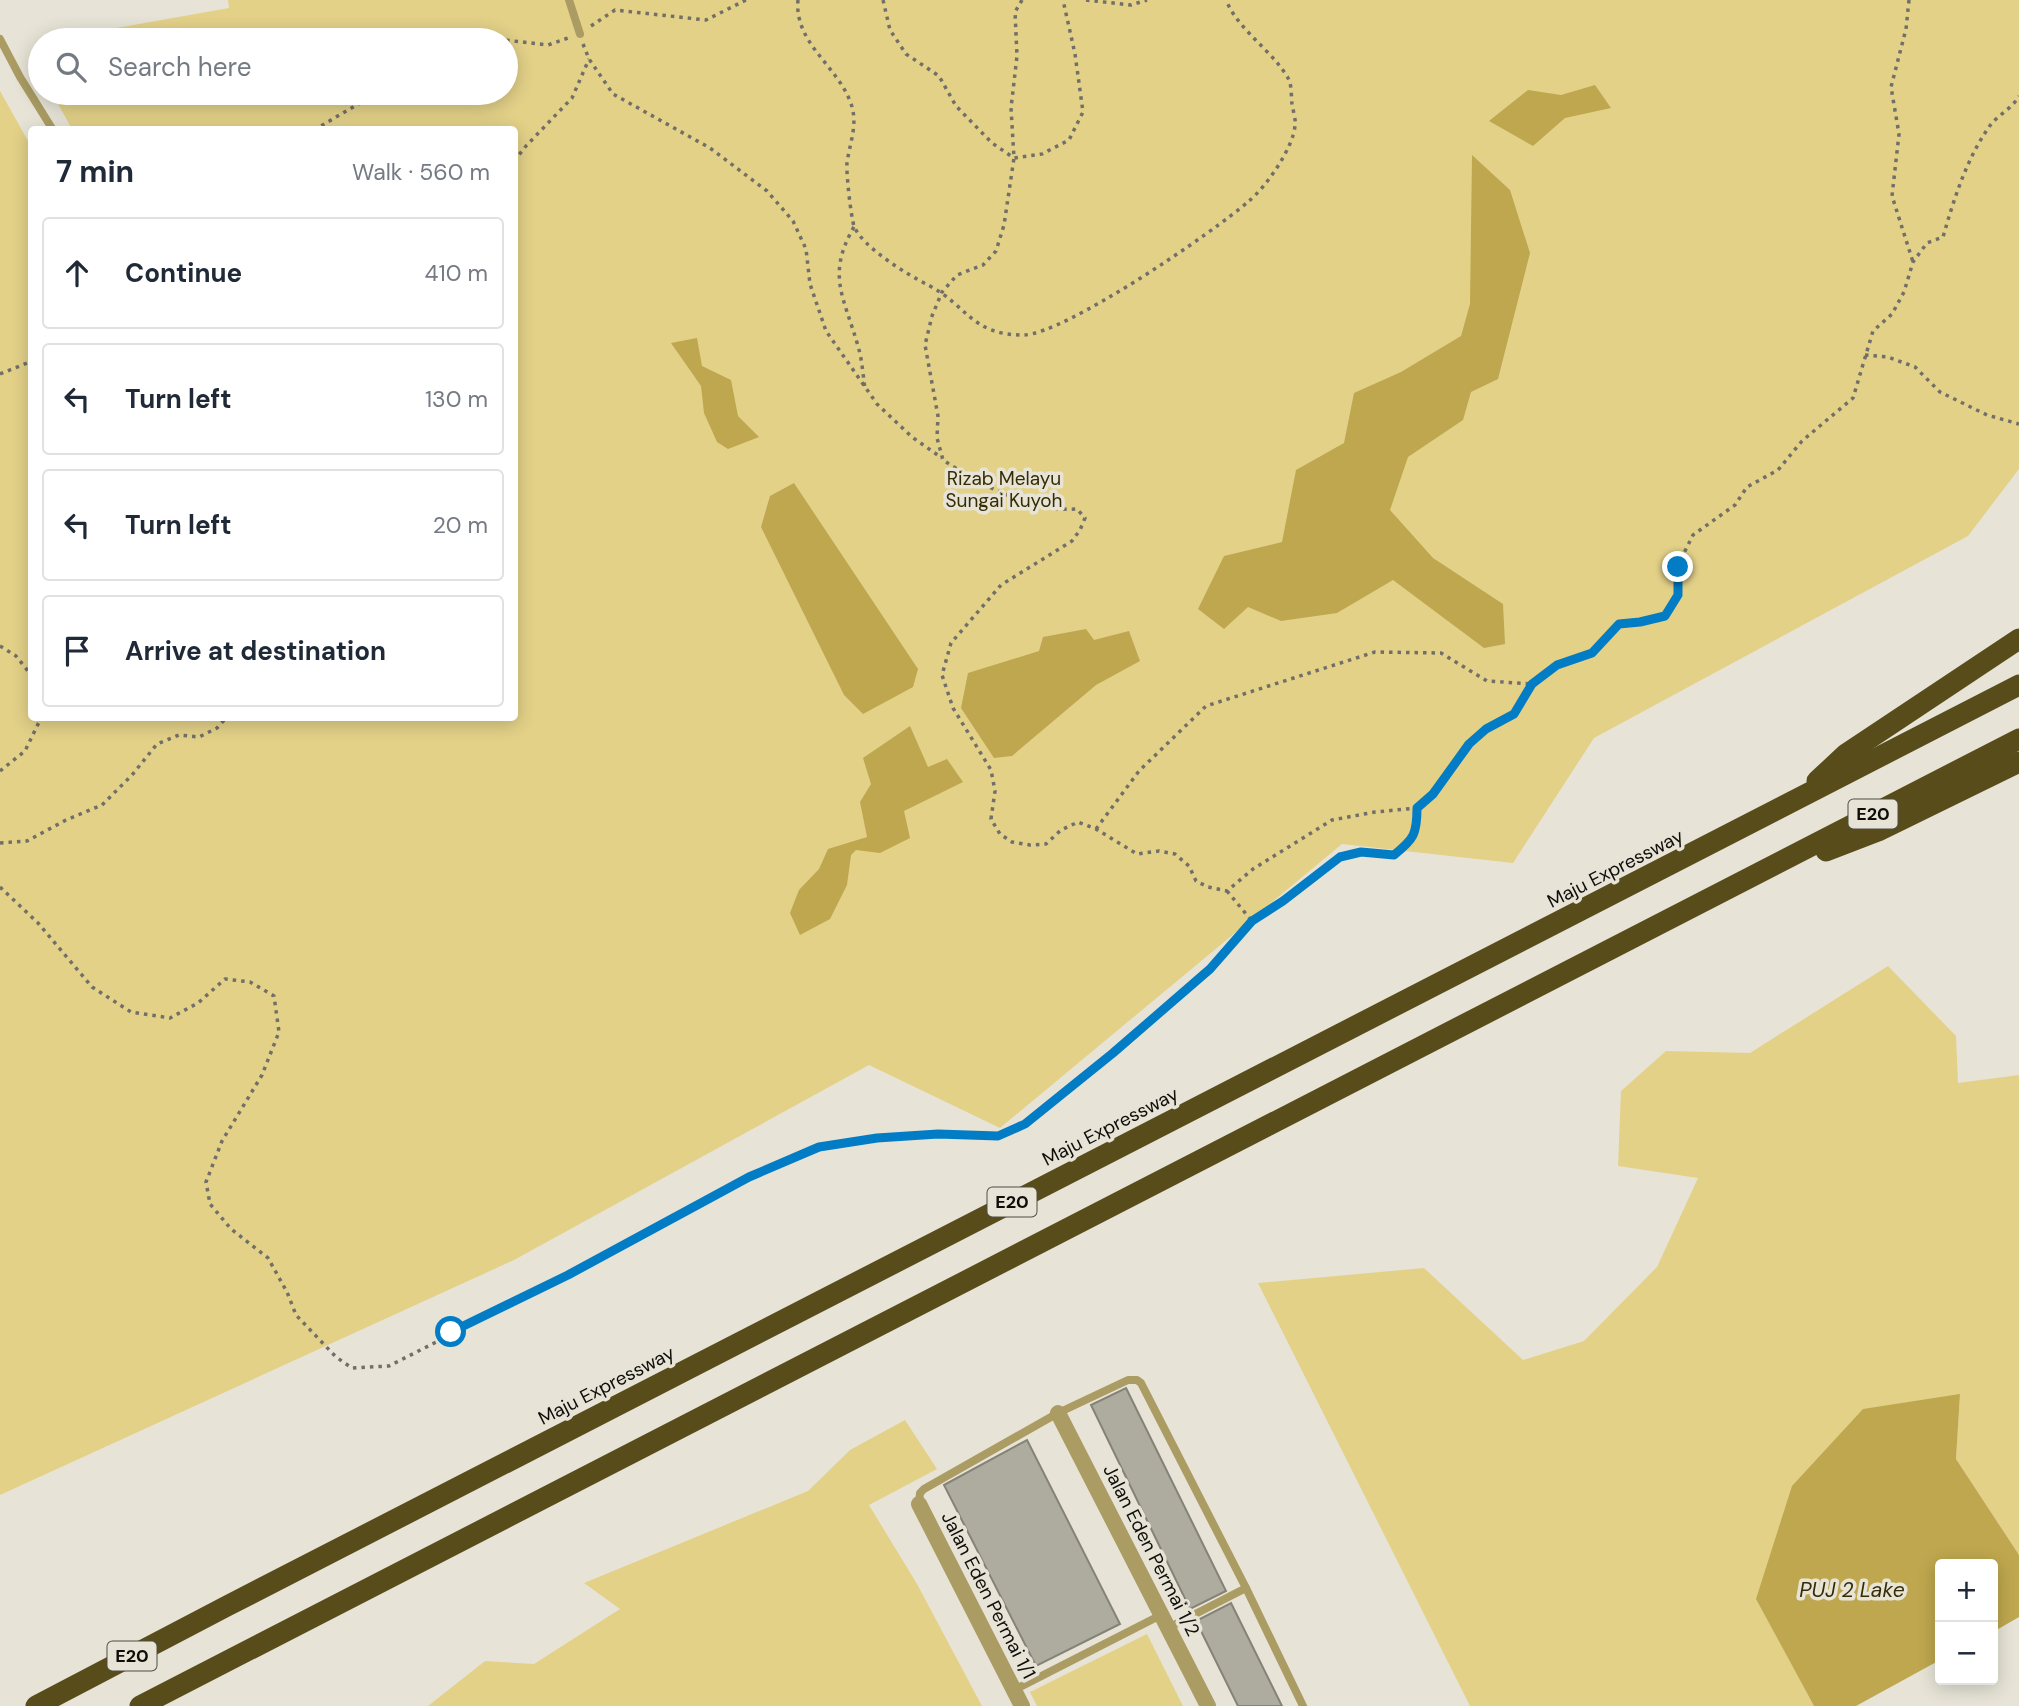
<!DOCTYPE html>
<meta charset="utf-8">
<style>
body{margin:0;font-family:"DM Sans",sans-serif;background:#f6f6f7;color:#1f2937}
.controls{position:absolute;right:21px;bottom:21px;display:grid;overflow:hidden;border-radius:7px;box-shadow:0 4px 18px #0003}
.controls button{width:63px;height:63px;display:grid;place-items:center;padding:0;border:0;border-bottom:2px solid #e0e1e3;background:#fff;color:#1f2937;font:35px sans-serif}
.stop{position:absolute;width:21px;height:21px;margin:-16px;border:5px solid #027cc5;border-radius:50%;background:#fff}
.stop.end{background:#027cc5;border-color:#fff;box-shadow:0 2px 7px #0008}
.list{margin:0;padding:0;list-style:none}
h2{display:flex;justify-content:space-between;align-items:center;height:91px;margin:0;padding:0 28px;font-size:30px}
h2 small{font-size:23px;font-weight:400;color:#747a83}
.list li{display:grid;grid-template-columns:46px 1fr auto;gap:21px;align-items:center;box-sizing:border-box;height:112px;margin:0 14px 14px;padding:0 14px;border:2px solid #e0e1e3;border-radius:7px}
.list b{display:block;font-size:26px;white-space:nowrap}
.list em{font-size:23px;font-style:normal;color:#747a83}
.icon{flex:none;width:38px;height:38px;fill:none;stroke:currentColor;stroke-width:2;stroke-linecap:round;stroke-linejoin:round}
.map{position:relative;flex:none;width:2019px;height:1706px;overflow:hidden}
.search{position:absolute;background:#fff;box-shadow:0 4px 18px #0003;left:28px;top:28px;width:490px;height:77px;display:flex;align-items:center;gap:18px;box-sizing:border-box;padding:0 24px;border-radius:38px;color:#747a83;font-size:26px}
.panel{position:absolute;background:#fff;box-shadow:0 4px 18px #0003;left:28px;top:126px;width:490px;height:595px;border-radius:7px}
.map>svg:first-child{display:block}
.green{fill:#e3d188}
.water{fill:#bea74e}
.building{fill:#aeab9f;stroke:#858377;stroke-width:2}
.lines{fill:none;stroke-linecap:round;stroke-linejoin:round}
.path{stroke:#716f67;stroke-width:3.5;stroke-dasharray:3.5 5;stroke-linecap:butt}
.service{stroke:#ab9c63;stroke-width:8}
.minor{stroke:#ab9c63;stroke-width:16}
.motorway{stroke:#584c1b;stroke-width:21}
.route{stroke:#027cc5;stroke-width:9}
.labels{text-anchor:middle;stroke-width:7;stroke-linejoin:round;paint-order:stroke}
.shield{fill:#e7e4d7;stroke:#4f4e47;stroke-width:2}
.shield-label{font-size:18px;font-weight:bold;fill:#0e0d09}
.park-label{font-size:19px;fill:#352c03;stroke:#e7e4d7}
.street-label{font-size:19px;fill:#0e0d09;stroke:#e7e4d7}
.water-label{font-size:21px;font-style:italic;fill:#352c03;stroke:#e7e4d7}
</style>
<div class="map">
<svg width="2019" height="1706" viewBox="0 0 2019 1706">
<rect width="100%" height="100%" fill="#e7e4d7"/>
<g class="green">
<path d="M228,0H2019V469L1968,536L1594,738L1513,863L1342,844L1000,1128L869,1065L514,1260L0,1495V91L32,148V718H514V130L72,129L52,93H506V40H49L229,8Z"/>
<path d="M1888,966L1956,1036L1958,1083L2019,1075V1555L1956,1459L1960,1394L1756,1598L1814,1706H1470L1258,1283L1424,1268L1523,1360L1584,1341L1657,1267L1698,1178L1618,1166L1621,1091L1666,1051L1750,1053Z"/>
<path d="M905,1420L937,1469L869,1505L917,1584L982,1706H428L485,1661L534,1664L620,1609L584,1583L808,1491L850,1450Z"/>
<path d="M1147,1634L1183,1706H1037L1030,1692Z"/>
</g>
<g class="water">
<path d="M1595,85L1611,108L1565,118L1533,146L1489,121L1528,90L1561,95Z"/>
<path d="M1472,155L1510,190L1530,253L1498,379L1471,392L1463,420L1408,457L1390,510L1433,558L1503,604L1505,644L1484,648L1393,580L1337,613L1281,621L1248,607L1224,629L1198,609L1224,556L1282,542L1296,470L1344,443L1354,393L1401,372L1461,336L1470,304Z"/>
<path d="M697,338L702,366L731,380L738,416L759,437L728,449L717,442L704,413L701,386L671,343Z"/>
<path d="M794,483L918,669L913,687L863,714L844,695L761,527L770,496Z"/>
<path d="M1086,629L1094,640L1129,631L1140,661L1096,685L1012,756L994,758L961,708L968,673L1039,651L1043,637Z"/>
<path d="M910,726L928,767L947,759L963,782L904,811L910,838L880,853L856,850L851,855L847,885L830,919L800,935L790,913L799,890L819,869L828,849L867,837L860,802L871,784L863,758Z"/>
<path d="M1960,1394L1956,1459L2019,1555V1617L1993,1632V1564H1940V1660L1856,1706H1814L1756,1599L1792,1486L1863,1409Z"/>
</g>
<g class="building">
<path d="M1126,1388L1226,1591L1190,1609L1091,1405Z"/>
<path d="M1027,1440L1120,1624L1036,1666L944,1485Z"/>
<path d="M1231,1603L1282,1706H1238L1196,1621Z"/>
</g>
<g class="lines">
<g class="path">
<path d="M798,0C794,42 836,65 850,101C859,123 850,141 847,163C846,173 851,217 854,226C862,247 908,275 928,285C967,305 971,335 1023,335C1064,335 1215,231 1249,201C1266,187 1294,147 1295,125C1296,119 1293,111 1292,104C1291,96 1292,85 1288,78C1286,74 1282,69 1279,65C1262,44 1236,25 1226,0"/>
<path d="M883,0L890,30L906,54L939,76L956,106L992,143L1014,158L1042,154L1069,140L1083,112L1075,54L1063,0"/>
<path d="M1022,0L1015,12L1017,56L1011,108L1014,158L1004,225L996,251L983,265L957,275L942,292L932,316L925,345L938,416L937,438L943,460C981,485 1031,512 1077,509L1085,518L1080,530L1072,541L1001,585L951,643L942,675L953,708L991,770L995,791L991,819L1000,834L1012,842L1030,845L1046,844L1061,830L1078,822L1096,829L1137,854L1159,851L1175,854L1189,866L1196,881L1208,887L1227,891L1253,869L1332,820L1375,812L1417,808L1433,794L1469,744L1486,729L1514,714L1532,684L1557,665L1592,653L1619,624L1640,622L1665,616L1678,595L1677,567L1693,535L1735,505L1747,487L1778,470L1802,441L1853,398L1873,331L1892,314L1904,292L1913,262L1927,243L1943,237C1954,199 1966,160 1989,127C1997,115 2012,109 2019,96"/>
<path d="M1086,0L1131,5L1147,0"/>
<path d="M1909,0L1906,29L1891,87L1899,134L1892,196L1913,262"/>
<path d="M591,26L615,10L706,20L746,0"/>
<path d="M473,40L479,37L548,45L568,38"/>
<path d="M583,44L589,59L613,94L710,148L767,191L793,221L806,249L810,284L826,331L877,404L912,437L942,458"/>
<path d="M314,130L377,93"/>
<path d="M514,161L526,146L572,98L589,59"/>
<path d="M854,227C826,275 844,297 858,346C862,359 863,375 865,389"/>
<path d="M1865,355L1888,357L1915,367L1940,392L1987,415L2019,424"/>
<path d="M0,374L32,361"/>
<path d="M0,646L16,656L32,676"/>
<path d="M0,771L25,751L41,718"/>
<path d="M1096,829L1139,771L1206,706L1375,652L1441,653L1487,681L1532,684"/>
<path d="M0,843L27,841L66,820L102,805L132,775L157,744L179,735L199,737L217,728L226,718"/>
<path d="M0,887L38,923L92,987L131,1012L170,1018L198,1003L225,979L250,982L274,996L279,1032L262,1075L222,1141L206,1182L210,1204L231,1229L268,1258L287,1292L296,1315L336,1357L352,1368L389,1366L568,1275L749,1177L819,1147L877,1138L938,1134L998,1136L1025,1124L1113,1053L1210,969L1252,921"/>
<path d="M1227,891L1252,921L1283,901L1340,857L1361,852L1394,855C1414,839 1417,834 1417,808"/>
</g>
<g class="service">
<path d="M569,0L580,34"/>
<path d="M0,39L20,77L53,130"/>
<path d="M919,1504L920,1493L924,1489L1058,1413L1128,1380H1137L1141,1383L1246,1588L1303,1706"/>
<path d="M1168,1628L1246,1588"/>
<path d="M1014,1690L1161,1615"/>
</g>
<g class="minor">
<path d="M1058,1413L1208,1706"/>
<path d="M919,1504L1022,1706"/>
</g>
<g class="motorway">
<path d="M1817,781L1846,754L2019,639"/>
<path d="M1826,851L1878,831L2019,762"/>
<path d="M36,1706L227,1606L2019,685"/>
<path d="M140,1706L2019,739"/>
</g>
</g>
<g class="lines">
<path class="route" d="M451,1332L568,1275L749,1177L819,1147L877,1138L938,1134L998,1136L1025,1124L1113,1053L1210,969L1252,921L1283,901L1340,857L1361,852L1394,855C1414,839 1417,834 1417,808L1433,794L1469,744L1486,729L1514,714L1532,684L1557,665L1592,653L1619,624L1640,622L1665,616L1678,595V567"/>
</g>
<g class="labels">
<g class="shield">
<rect x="1848.5" y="799.5" width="49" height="29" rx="5"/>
<rect x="987.5" y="1187.5" width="49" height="29" rx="5"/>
<rect x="107.5" y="1641.5" width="49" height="29" rx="5"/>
</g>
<g class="shield-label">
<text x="1873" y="820">E20</text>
<text x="1012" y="1208">E20</text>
<text x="132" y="1662">E20</text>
</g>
<g class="park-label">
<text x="1004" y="485">Rizab Melayu<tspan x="1004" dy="22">Sungai Kuyoh</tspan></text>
</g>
<g class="street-label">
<text transform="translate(1615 868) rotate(-27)" y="7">Maju Expressway</text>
<text transform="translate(1110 1126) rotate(-27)" y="7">Maju Expressway</text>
<text transform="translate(606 1385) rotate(-27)" y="7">Maju Expressway</text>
<text transform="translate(1152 1550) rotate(63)" y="7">Jalan Eden Permai 1/2</text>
<text transform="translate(989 1595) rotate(63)" y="7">Jalan Eden Permai 1/1</text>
</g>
<g class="water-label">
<text x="1852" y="1597">PUJ 2 Lake</text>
</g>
</g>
</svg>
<div class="controls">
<button>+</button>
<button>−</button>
</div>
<div class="stop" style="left:451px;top:1332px"></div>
<div class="stop end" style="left:1678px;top:567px"></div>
<div class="search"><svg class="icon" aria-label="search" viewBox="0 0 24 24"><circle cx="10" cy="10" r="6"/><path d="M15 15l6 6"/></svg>Search here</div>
<section class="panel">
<h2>7 min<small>Walk · 560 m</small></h2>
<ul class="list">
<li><svg class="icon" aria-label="ahead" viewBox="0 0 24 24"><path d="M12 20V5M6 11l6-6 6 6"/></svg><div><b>Continue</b></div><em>410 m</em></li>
<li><svg class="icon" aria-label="left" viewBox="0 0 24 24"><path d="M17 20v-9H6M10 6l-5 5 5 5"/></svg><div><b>Turn left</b></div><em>130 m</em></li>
<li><svg class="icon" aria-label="left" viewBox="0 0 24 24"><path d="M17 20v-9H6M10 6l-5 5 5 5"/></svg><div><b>Turn left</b></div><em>20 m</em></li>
<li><svg class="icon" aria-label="arrive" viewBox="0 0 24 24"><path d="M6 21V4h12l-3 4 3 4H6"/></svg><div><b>Arrive at destination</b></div></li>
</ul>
</section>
</div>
